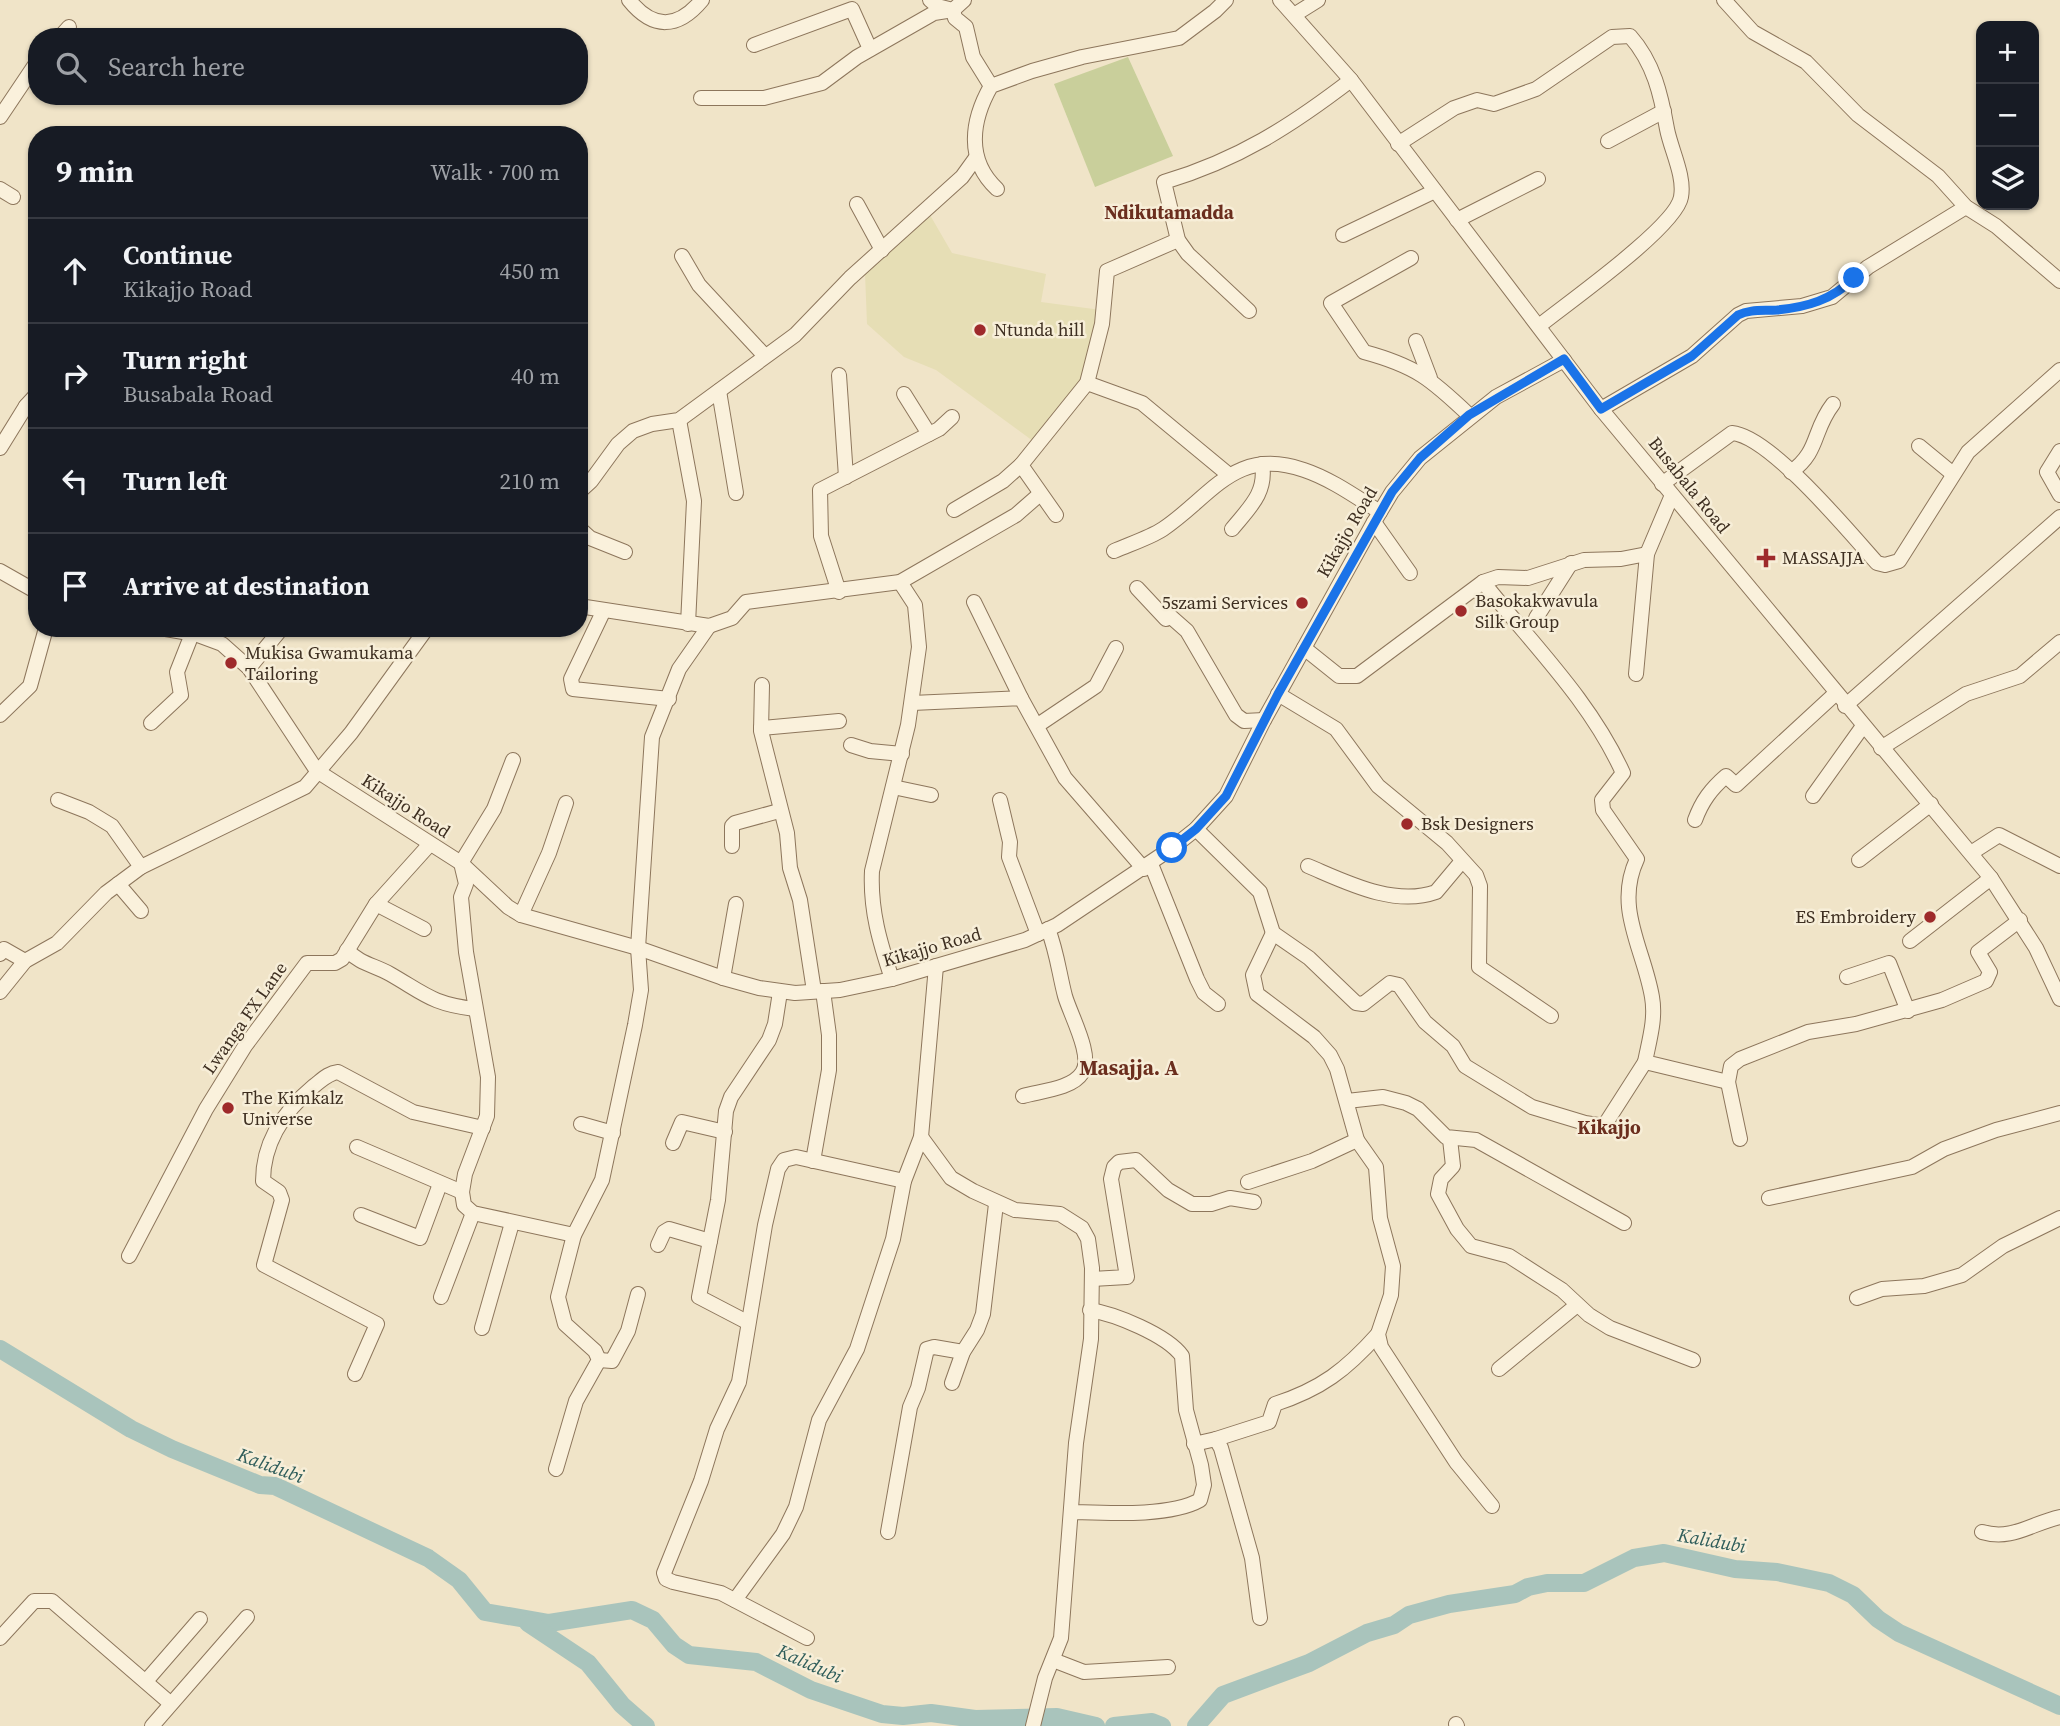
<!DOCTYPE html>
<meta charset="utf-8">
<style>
body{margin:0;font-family:"Source Serif 4",serif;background:#242831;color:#f1f3f6}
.controls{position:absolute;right:21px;top:21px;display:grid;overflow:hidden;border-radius:14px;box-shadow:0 2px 5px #0004}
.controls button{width:63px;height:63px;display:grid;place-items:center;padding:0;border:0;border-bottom:2px solid #363941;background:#171b24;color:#f1f3f6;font:35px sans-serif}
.stop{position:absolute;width:21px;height:21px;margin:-16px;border:5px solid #1a73e8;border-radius:50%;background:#fff}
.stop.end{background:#1a73e8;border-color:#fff;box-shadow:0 2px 7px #0008}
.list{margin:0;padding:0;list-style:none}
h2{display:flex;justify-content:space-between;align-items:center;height:91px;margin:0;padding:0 28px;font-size:30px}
h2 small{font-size:23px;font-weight:400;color:#9ea1a6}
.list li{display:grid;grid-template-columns:46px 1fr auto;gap:21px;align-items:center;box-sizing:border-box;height:105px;padding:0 28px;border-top:2px solid #363941}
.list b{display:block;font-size:26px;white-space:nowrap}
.list p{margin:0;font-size:23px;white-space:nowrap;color:#9ea1a6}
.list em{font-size:23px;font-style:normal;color:#9ea1a6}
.icon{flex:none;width:38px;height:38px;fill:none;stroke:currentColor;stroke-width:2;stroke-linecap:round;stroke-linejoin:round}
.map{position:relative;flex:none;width:2060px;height:1726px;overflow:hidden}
.search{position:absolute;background:#171b24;box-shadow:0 2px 5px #0004;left:28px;top:28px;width:560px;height:77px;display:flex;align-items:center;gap:18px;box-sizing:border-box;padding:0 24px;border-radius:28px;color:#9ea1a6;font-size:26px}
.panel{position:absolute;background:#171b24;box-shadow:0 2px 5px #0004;left:28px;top:126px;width:560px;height:511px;border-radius:28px}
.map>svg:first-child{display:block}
.farmland{fill:#e6deb5}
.green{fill:#c9cf9b}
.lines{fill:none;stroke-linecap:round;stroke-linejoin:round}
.river{stroke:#a9c4bc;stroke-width:18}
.minor-casing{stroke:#8d765c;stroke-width:16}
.minor{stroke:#faf1dc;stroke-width:14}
.route{stroke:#1a73e8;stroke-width:9}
.poi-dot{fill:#9e2a2b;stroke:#f7eed8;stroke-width:2.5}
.labels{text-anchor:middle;stroke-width:5;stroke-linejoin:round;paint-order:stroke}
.poi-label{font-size:18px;fill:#3d2e20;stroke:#f7eed8;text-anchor:start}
.street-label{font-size:18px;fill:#3d2e20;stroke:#f7eed8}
.neighbourhood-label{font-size:19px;font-weight:bold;fill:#6b2e1e;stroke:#f7eed8}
.water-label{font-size:19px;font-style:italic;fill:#2f5d5a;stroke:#f7eed8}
.quarter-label{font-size:21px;font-weight:bold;fill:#6b2e1e;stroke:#f7eed8}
</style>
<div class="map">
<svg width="2060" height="1726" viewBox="0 0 2060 1726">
<rect width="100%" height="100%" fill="#f0e4c8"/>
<path class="farmland" d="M930,215L952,253L1046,274L1041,302L1101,310L1088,372L1033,441L936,370L904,357L867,324L865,273Z"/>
<path class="green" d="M1128,57L1173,156L1095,187L1054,84Z"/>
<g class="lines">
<g class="river">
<path d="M0,1349L131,1429L172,1449L260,1485L275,1486L428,1558L459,1580L485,1612L549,1623L632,1610L653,1620L674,1645L689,1655L756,1662L811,1690L882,1714L903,1716L931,1713L975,1719L1057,1717L1096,1726"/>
<path d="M528,1623L588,1663L622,1705L646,1726"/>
<path d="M1114,1726L1152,1722L1162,1726"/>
<path d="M1196,1726L1223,1695L1309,1663L1367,1633L1394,1625L1409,1615L1449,1604L1515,1594L1528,1587L1547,1583H1584L1634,1558L1664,1553L1735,1569L1777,1572L1829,1583L1853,1595L1878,1619L1899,1633L2060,1706"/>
</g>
<defs>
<g id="minor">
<path d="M629,0C653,30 678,29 702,0"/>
<path d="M930,0L937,6L953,10L964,0"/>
<path d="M1280,0L1351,80L1601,409L1991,878L2036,948L2060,999"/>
<path d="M1724,0L1753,32L1806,62L1858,115L1938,176L1966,207L1996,226L2060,281"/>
<path d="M1294,15L1318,0"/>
<path d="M60,37L69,27"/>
<path d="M754,45L852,9L870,49"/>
<path d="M701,98H764L822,83L857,57L934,13L953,10L955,18L966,27L973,57L991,86"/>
<path d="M0,117L37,62"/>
<path d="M1608,141L1664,111"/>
<path d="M1398,144L1454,108L1477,100L1494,104L1536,89L1612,37L1630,36C1654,63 1661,95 1667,129C1671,150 1685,176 1681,197C1676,227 1566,304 1539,326"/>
<path d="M0,189L13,197"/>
<path d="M997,189C966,160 971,121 991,86L1032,71L1082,57L1179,38L1215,11L1226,0"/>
<path d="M857,204L882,250"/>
<path d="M1457,220L1538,179"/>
<path d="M1343,235L1435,191"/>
<path d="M682,256L699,285L764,355"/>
<path d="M1411,258L1331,303L1364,352C1416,366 1431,379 1469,415"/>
<path d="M1249,311L1188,254L1178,240L1164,182C1238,160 1291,126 1351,80"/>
<path d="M1416,341L1430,378"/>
<path d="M839,375L846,477"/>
<path d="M1087,383L1142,403L1229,475"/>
<path d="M719,391L736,493"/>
<path d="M904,394L929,434"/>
<path d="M26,406L37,394"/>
<path d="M1601,409L1692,356L1738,315L1746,311L1802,306L1832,297L1868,267L1966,207"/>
<path d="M679,420L694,501L688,624"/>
<path d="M1919,446L1953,474"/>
<path d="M0,448L26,406L37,412"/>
<path d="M2060,451L2047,472L2060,495"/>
<path d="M1791,472C1820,451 1812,431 1833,404"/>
<path d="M1662,484L1732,433C1770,436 1850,533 1877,563L1885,565L1899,561L1968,452L2060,370"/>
<path d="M579,492L591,481L618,444L633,431L652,424L679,420L795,335L850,278L962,177L975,159"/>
<path d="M954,510L1003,481L1021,465"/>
<path d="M1056,515L1021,465L1087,383L1102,324L1107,271L1178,240"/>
<path d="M1374,522L1410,573"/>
<path d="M579,528L590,538L625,552"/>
<path d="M1232,529C1249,508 1267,493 1262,464"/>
<path d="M1114,551C1130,544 1149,538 1163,529C1212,496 1235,446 1304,470C1331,479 1356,497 1380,512"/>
<path d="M0,571L37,592"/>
<path d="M1483,582C1532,644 1590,700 1623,773L1602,800L1603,810L1637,859C1614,908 1644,949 1652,997C1656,1019 1649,1041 1645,1062L1728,1082"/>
<path d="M1137,588L1166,619L1170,616L1187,631L1236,715L1244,721L1264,720"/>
<path d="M839,592L821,536L820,490L939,429L952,417"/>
<path d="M974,602L1021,698"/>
<path d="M579,606L709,626L732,618L746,602L900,582L1016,515L1040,494"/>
<path d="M603,612L571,679L573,689L669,699"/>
<path d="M1536,618L1571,563"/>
<path d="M160,628L195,634L222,644L249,668L317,771L461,863L508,907L521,915L638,948L723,978L759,988L795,993L840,990L892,979L1025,940L1057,925L1172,848L1196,829L1226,796L1264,720L1374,522L1392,492L1420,458L1496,397L1564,360"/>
<path d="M1304,648L1339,676H1357L1483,582L1498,577L1528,578L1584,560L1621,559L1647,554"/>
<path d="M249,668L282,628"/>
<path d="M1636,674L1647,554L1672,495"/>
<path d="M762,685L761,731L787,833L790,868L800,900L814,991"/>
<path d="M1278,694L1336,729L1378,786L1447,843L1476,875L1480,886L1479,967L1551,1016"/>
<path d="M912,703L1021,698L1065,778L1144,869"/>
<path d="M1845,706L2060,517"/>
<path d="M0,715L30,686L46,628"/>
<path d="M151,723L181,695L177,672L192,634"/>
<path d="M1038,725L1096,686L1116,648"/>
<path d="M761,728L839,721"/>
<path d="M851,745L870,751L902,754"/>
<path d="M1881,748L1966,694L2020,676L2060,642"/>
<path d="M513,760L494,809L461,863L466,884L461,897L466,952L488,1077L487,1116L465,1174L462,1192L464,1205L473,1213L574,1235"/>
<path d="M893,787L931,795"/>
<path d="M1813,796L1863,726"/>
<path d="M58,800L89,812L112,826L141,867"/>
<path d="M1000,800L1010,842L1009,857L1038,934"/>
<path d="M1695,820C1702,801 1711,789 1726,776L1736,785L1835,694"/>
<path d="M1196,829L1260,892L1273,933L1309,958L1356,1003L1363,1004L1390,983L1399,985L1425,1022L1453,1046L1465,1066L1532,1107L1585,1123L1604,1126L1645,1062"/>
<path d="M732,846V826L735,823L779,811"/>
<path d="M1971,853L1999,835L2060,866"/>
<path d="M1859,860L1931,804"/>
<path d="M1151,864L1197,979L1204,993L1218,1004"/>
<path d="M1308,866C1346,882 1394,907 1436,892L1462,861"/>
<path d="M118,884L141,911"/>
<path d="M376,904L424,929"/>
<path d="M521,915L549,853L566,803"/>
<path d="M1273,933L1253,975L1257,994L1314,1037L1330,1055L1337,1069L1357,1140L1376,1167L1380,1218L1393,1266L1391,1295L1378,1334L1381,1347L1456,1462L1492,1506"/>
<path d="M1910,941L1991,878"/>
<path d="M347,950C360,964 374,965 390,974C425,994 432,1004 475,1009"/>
<path d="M0,954L4,949L25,961"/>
<path d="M1847,977L1889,963L1908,1011"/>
<path d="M723,978L736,904"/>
<path d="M892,979C880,943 870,910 872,871L908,725L919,647L915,605L900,582"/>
<path d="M0,992L25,961L57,943L106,893L141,867L305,787L351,733L427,628"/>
<path d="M1023,1096C1040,1091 1072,1089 1082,1073C1094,1057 1070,1014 1065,996C1059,973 1057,952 1048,929"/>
<path d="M1347,1101L1383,1097L1406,1103L1418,1109L1446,1137L1476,1140L1624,1223"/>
<path d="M581,1124L613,1133"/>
<path d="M921,1137L951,1178L973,1191L1015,1210L1060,1214L1082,1228L1088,1239L1092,1268L1091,1339L1076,1443L1061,1638L1045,1678L1033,1726"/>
<path d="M1450,1139L1453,1166L1441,1179L1438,1194L1457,1229L1471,1246L1509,1256L1562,1290L1589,1315L1610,1328L1693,1360"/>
<path d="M1740,1139L1728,1082L1731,1066L1740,1059L1808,1032L1856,1024L1942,1000L1986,981L1990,972L1978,952L2020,920"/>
<path d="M673,1143L682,1122L725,1132"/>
<path d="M357,1147L462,1192"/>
<path d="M813,1161L829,1070V1035L823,991"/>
<path d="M1248,1182L1312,1161L1357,1140"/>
<path d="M1769,1198L1912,1167L1944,1149L1996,1130L2060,1113"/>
<path d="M361,1215L420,1238L440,1184"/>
<path d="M658,1245L664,1232L669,1229L710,1241"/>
<path d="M129,1256L206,1109L245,1046L307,963H335L342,959L376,904L430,844"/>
<path d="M1092,1279L1127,1277L1111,1179L1114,1167L1119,1162L1136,1160L1168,1190L1192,1204H1211L1230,1198L1254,1202"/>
<path d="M441,1297L473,1213"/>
<path d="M1857,1298L1882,1289L1924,1286L1962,1275L2003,1246L2060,1218"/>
<path d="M747,1322L699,1297L718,1200L726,1111L731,1097L769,1040L775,1024L780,992"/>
<path d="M482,1328L512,1223"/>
<path d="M599,1360L612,1361L628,1331L638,1294"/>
<path d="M1499,1369L1577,1305"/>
<path d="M355,1374L377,1324L264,1265L282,1200L279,1192L263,1181C263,1141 284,1111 314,1086C322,1080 328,1073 338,1072L413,1112L483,1128"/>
<path d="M952,1383L963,1352L977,1330L983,1314L996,1204"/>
<path d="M1216,1439L1269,1422L1275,1404C1321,1389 1346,1370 1378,1334"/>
<path d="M1194,1444L1216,1439L1221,1448L1252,1558L1260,1618"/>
<path d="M556,1469L576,1401L599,1360L595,1351L565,1324L558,1297L574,1235L602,1180L635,1025L641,990L638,948L652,737L679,669L709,626"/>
<path d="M1072,1512C1107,1513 1170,1517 1200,1500L1204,1485L1201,1465L1186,1410L1182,1356C1167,1335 1115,1314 1090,1310"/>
<path d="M888,1532L910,1407L918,1388L927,1349L934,1347L963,1352"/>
<path d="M1982,1532C2012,1541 2032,1523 2060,1517"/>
<path d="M735,1600L783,1534L796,1507L819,1420L857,1349L893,1239L904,1181L921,1137L936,966"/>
<path d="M0,1638L34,1601H52L170,1703"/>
<path d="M807,1638L721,1593L673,1582L666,1579L664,1573L701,1481L717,1429L739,1382L765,1225L778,1169L784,1160L796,1157L904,1181"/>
<path d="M1053,1660L1084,1672L1168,1667"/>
<path d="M147,1680L200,1619"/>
<path d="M1456,1724L1457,1726"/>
<path d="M152,1726L247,1617"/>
</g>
</defs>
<use href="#minor" class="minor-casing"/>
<use href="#minor" class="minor"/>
</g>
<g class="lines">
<path class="route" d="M1172,848L1196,829L1226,796L1278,694L1392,492L1420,458L1469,415L1564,359L1601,409L1692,356L1738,315C1750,309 1763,311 1777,310C1807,307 1832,300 1854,278"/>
</g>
<g class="poi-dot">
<circle cx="980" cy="330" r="7"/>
<path d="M1762.5 547.5h7v7h7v7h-7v7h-7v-7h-7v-7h7z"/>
<circle cx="1302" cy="603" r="7"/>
<circle cx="1461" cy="611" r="7"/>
<circle cx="231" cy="663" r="7"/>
<circle cx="1407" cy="824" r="7"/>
<circle cx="1930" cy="917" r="7"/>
<circle cx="228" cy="1108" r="7"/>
</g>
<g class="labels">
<g class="poi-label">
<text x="994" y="336">Ntunda hill</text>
<text x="1782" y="564">MASSAJJA</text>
<text x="1475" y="607">Basokakwavula<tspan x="1475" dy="21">Silk Group</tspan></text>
<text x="1288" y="609" text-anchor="end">5szami Services</text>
<text x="245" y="659">Mukisa Gwamukama<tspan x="245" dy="21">Tailoring</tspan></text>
<text x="1421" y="830">Bsk Designers</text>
<text x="1916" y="923" text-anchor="end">ES Embroidery</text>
<text x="242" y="1104">The Kimkalz<tspan x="242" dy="21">Universe</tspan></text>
</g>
<g class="street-label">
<text transform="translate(1689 485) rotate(51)" y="6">Busabala Road</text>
<text transform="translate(1347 532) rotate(-60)" y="6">Kikajjo Road</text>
<text transform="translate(406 806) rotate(33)" y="6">Kikajjo Road</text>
<text transform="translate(932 947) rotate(-16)" y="6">Kikajjo Road</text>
<text transform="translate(245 1018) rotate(-55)" y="6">Lwanga FX Lane</text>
</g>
<g class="neighbourhood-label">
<text x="1169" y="219">Ndikutamadda</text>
<text x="1609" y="1134">Kikajjo</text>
</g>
<g class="water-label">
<text transform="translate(271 1465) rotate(20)" y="7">Kalidubi</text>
<text transform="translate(1712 1540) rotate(10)" y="7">Kalidubi</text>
<text transform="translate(810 1663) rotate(24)" y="7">Kalidubi</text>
</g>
<g class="quarter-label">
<text x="1129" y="1075">Masajja. A</text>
</g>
</g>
</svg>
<div class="controls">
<button>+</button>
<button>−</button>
<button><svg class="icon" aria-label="layers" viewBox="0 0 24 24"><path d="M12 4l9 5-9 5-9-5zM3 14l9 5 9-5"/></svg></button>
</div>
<div class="stop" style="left:1172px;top:848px"></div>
<div class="stop end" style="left:1854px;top:278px"></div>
<div class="search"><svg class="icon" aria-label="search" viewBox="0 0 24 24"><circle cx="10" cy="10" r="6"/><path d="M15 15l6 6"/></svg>Search here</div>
<section class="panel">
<h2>9 min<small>Walk · 700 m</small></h2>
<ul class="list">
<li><svg class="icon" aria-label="ahead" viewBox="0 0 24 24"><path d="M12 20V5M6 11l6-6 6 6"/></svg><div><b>Continue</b><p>Kikajjo Road</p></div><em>450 m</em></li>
<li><svg class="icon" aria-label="right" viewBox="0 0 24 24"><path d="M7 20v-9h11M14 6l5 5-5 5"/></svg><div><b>Turn right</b><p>Busabala Road</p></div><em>40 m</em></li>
<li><svg class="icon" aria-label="left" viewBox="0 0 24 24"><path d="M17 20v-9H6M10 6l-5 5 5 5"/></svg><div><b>Turn left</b></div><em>210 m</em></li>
<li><svg class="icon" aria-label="arrive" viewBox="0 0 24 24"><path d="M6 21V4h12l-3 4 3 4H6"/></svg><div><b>Arrive at destination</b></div></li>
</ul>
</section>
</div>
